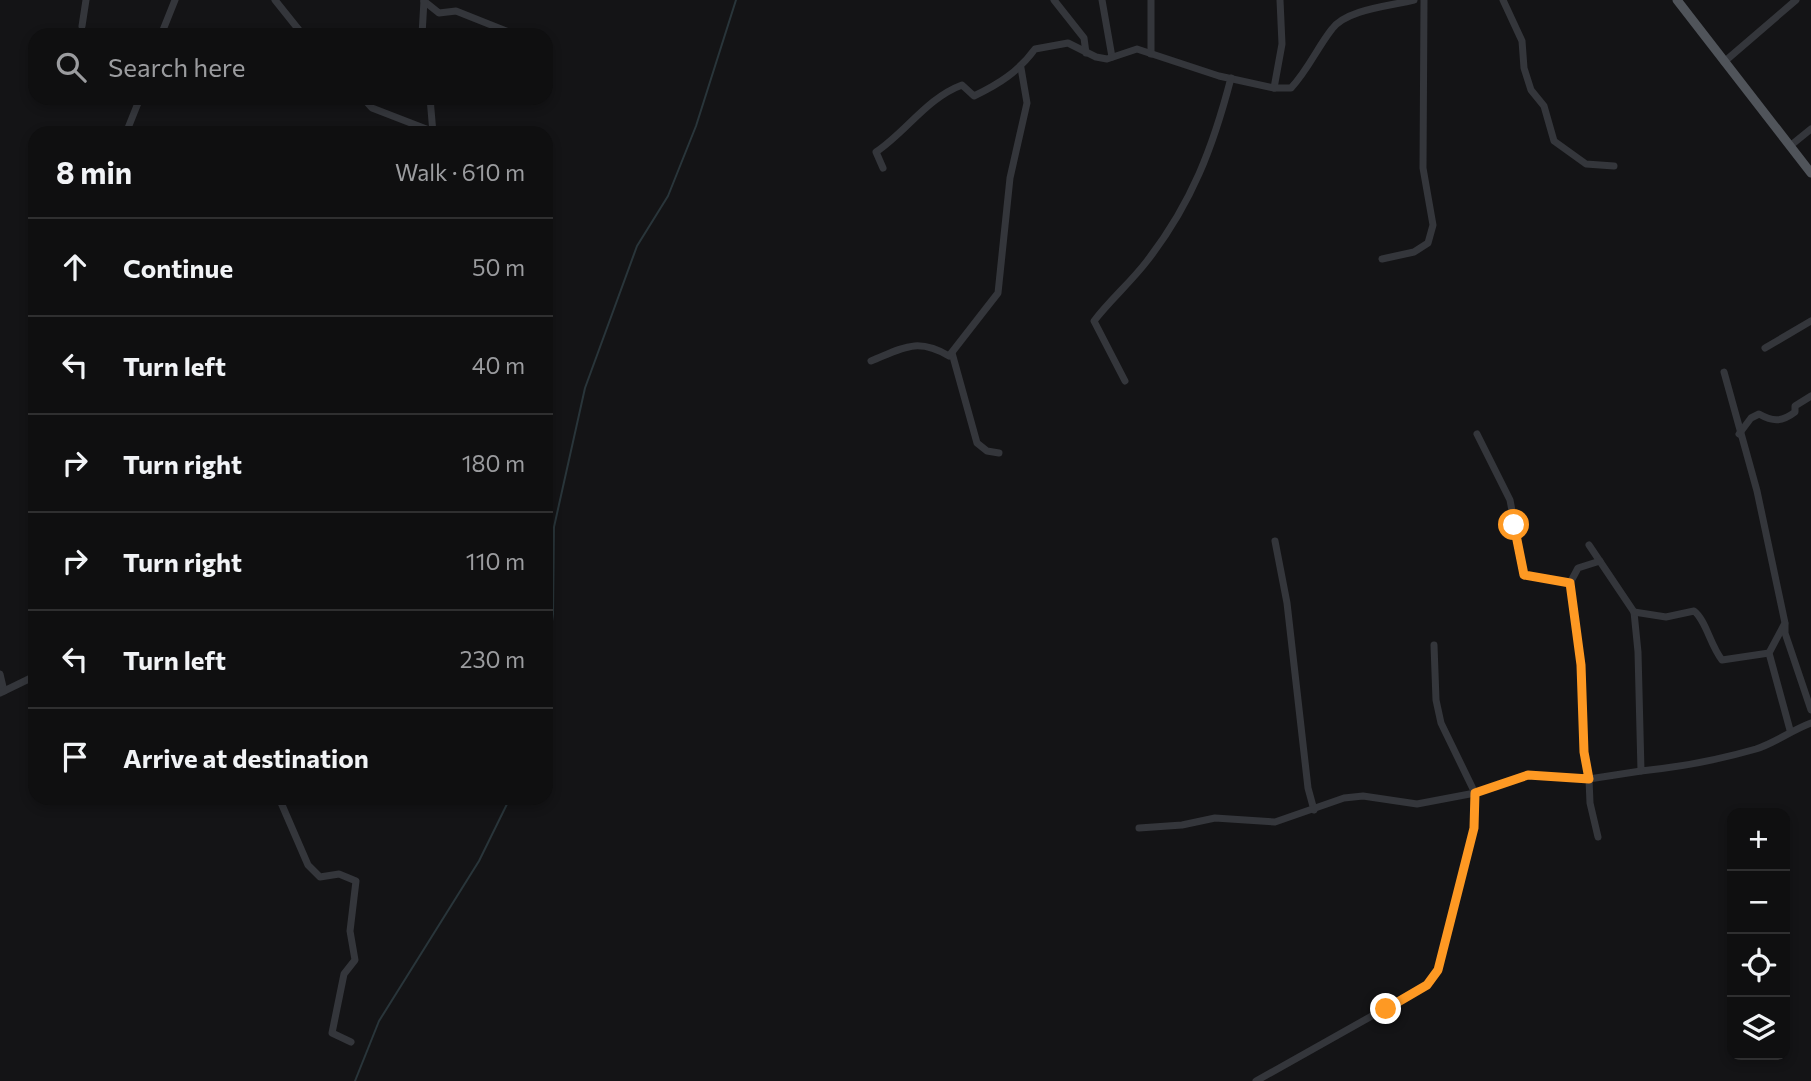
<!DOCTYPE html>
<meta charset="utf-8">
<style>
body{margin:0;font-family:Commissioner,sans-serif;background:#1d1d1e;color:#f1f3f6}
.controls{position:absolute;right:21px;bottom:21px;display:grid;overflow:hidden;border-radius:14px;box-shadow:0 4px 10px #0003}
.controls button{width:63px;height:63px;display:grid;place-items:center;padding:0;border:0;border-bottom:2px solid #2f2f30;background:#0f0f10;color:#f1f3f6;font:35px sans-serif}
.stop{position:absolute;width:21px;height:21px;margin:-16px;border:5px solid #fe9923;border-radius:50%;background:#fff}
.stop.end{background:#fe9923;border-color:#fff;box-shadow:0 2px 7px #0008}
.list{margin:0;padding:0;list-style:none}
h2{display:flex;justify-content:space-between;align-items:center;height:91px;margin:0;padding:0 28px;font-size:30px}
h2 small{font-size:23px;font-weight:400;color:#9b9c9f}
.list li{display:grid;grid-template-columns:46px 1fr auto;gap:21px;align-items:center;box-sizing:border-box;height:98px;padding:0 28px;border-top:2px solid #2f2f30}
.list b{display:block;font-size:26px;white-space:nowrap}
.list em{font-size:23px;font-style:normal;color:#9b9c9f}
.icon{flex:none;width:38px;height:38px;fill:none;stroke:currentColor;stroke-width:2;stroke-linecap:round;stroke-linejoin:round}
.map{position:relative;flex:none;width:1811px;height:1081px;overflow:hidden}
.search{position:absolute;background:#0f0f10;box-shadow:0 4px 10px #0003;left:28px;top:28px;width:525px;height:77px;display:flex;align-items:center;gap:18px;box-sizing:border-box;padding:0 24px;border-radius:21px;color:#9b9c9f;font-size:26px}
.panel{position:absolute;background:#0f0f10;box-shadow:0 4px 10px #0003;left:28px;top:126px;width:525px;height:679px;border-radius:21px}
.map>svg:first-child{display:block}
.lines{fill:none;stroke-linecap:round;stroke-linejoin:round}
.stream{stroke:#29353a;stroke-width:2}
.minor{stroke:#34363b;stroke-width:7}
.major{stroke:#50545a;stroke-width:9}
.route{stroke:#fe9923;stroke-width:9}
</style>
<div class="map">
<svg width="1811" height="1081" viewBox="0 0 1811 1081">
<rect width="100%" height="100%" fill="#141416"/>
<g class="lines">
<g class="stream">
<path d="M546,665L553,614L554,527L585,388L637,246L668,196L696,126L736,0"/>
<path d="M355,1081L379,1021L479,861L510,798"/>
</g>
<g class="minor">
<path d="M275,0L303,35"/>
<path d="M1054,0L1084,38L1086,53"/>
<path d="M1102,0L1112,57"/>
<path d="M1503,0L1522,41L1524,68L1531,90L1544,106L1554,141L1586,164L1614,166"/>
<path d="M424,1L439,13L456,11L516,35"/>
<path d="M82,26L86,0"/>
<path d="M161,35L175,0"/>
<path d="M422,35L424,0"/>
<path d="M1151,54V0"/>
<path d="M1724,62L1796,0"/>
<path d="M1274,88L1282,44L1280,0"/>
<path d="M363,98L372,108L434,132"/>
<path d="M430,98L433,133"/>
<path d="M126,133L140,98"/>
<path d="M1790,146L1811,129"/>
<path d="M883,168L876,152C906,132 927,98 962,85L974,96C999,84 1018,72 1035,49L1068,43L1096,57L1107,59L1137,49L1219,76L1274,88H1291C1308,70 1317,48 1332,29C1347,9 1391,6 1414,0"/>
<path d="M1382,259L1414,252L1428,243L1433,225L1423,168L1424,0"/>
<path d="M1765,348L1811,321"/>
<path d="M952,353L977,443L987,451L999,453"/>
<path d="M871,361C903,348 917,337 949,356L998,293L1010,178L1027,103L1021,68"/>
<path d="M1724,372L1757,491L1785,623L1769,653L1790,730"/>
<path d="M1125,381L1094,321C1110,300 1131,282 1147,261C1192,203 1213,147 1231,78"/>
<path d="M1477,434L1510,500L1524,575L1570,583"/>
<path d="M1739,434L1751,418L1759,414C1773,422 1782,422 1795,412V406L1811,396"/>
<path d="M1275,541L1287,603L1308,788L1314,810"/>
<path d="M1589,545L1634,612L1638,652L1641,771C1680,767 1718,760 1756,749C1775,743 1792,730 1811,723"/>
<path d="M1600,561L1578,568L1570,583L1581,665L1584,752L1589,779L1641,771"/>
<path d="M1634,612L1666,617L1694,611C1706,620 1710,645 1722,660L1769,653"/>
<path d="M1785,624V633L1811,710"/>
<path d="M0,674L4,691"/>
<path d="M0,693L35,676"/>
<path d="M279,798L308,865L320,877L339,874L356,881L350,931L355,960L344,974L332,1033L351,1042"/>
<path d="M1139,828L1182,825L1215,818L1275,822L1344,798L1363,796L1417,804L1475,793L1528,775L1589,779L1590,803L1598,837"/>
<path d="M1256,1081L1427,985L1438,970L1474,828L1475,793L1441,723L1436,700L1434,645"/>
</g>
<path class="major" d="M1677,0L1811,173"/>
</g>
<g class="lines">
<path class="route" d="M1386,1009L1427,985L1438,970L1474,828L1475,793L1528,775L1589,779L1584,752L1581,665L1570,583L1524,575L1514,525"/>
</g>
</svg>
<div class="controls">
<button>+</button>
<button>−</button>
<button><svg class="icon" aria-label="locate" viewBox="0 0 24 24"><circle cx="12" cy="12" r="6"/><path d="M12 2v4M12 18v4M2 12h4M18 12h4"/></svg></button>
<button><svg class="icon" aria-label="layers" viewBox="0 0 24 24"><path d="M12 4l9 5-9 5-9-5zM3 14l9 5 9-5"/></svg></button>
</div>
<div class="stop" style="left:1514px;top:525px"></div>
<div class="stop end" style="left:1386px;top:1009px"></div>
<div class="search"><svg class="icon" aria-label="search" viewBox="0 0 24 24"><circle cx="10" cy="10" r="6"/><path d="M15 15l6 6"/></svg>Search here</div>
<section class="panel">
<h2>8 min<small>Walk · 610 m</small></h2>
<ul class="list">
<li><svg class="icon" aria-label="ahead" viewBox="0 0 24 24"><path d="M12 20V5M6 11l6-6 6 6"/></svg><div><b>Continue</b></div><em>50 m</em></li>
<li><svg class="icon" aria-label="left" viewBox="0 0 24 24"><path d="M17 20v-9H6M10 6l-5 5 5 5"/></svg><div><b>Turn left</b></div><em>40 m</em></li>
<li><svg class="icon" aria-label="right" viewBox="0 0 24 24"><path d="M7 20v-9h11M14 6l5 5-5 5"/></svg><div><b>Turn right</b></div><em>180 m</em></li>
<li><svg class="icon" aria-label="right" viewBox="0 0 24 24"><path d="M7 20v-9h11M14 6l5 5-5 5"/></svg><div><b>Turn right</b></div><em>110 m</em></li>
<li><svg class="icon" aria-label="left" viewBox="0 0 24 24"><path d="M17 20v-9H6M10 6l-5 5 5 5"/></svg><div><b>Turn left</b></div><em>230 m</em></li>
<li><svg class="icon" aria-label="arrive" viewBox="0 0 24 24"><path d="M6 21V4h12l-3 4 3 4H6"/></svg><div><b>Arrive at destination</b></div></li>
</ul>
</section>
</div>
